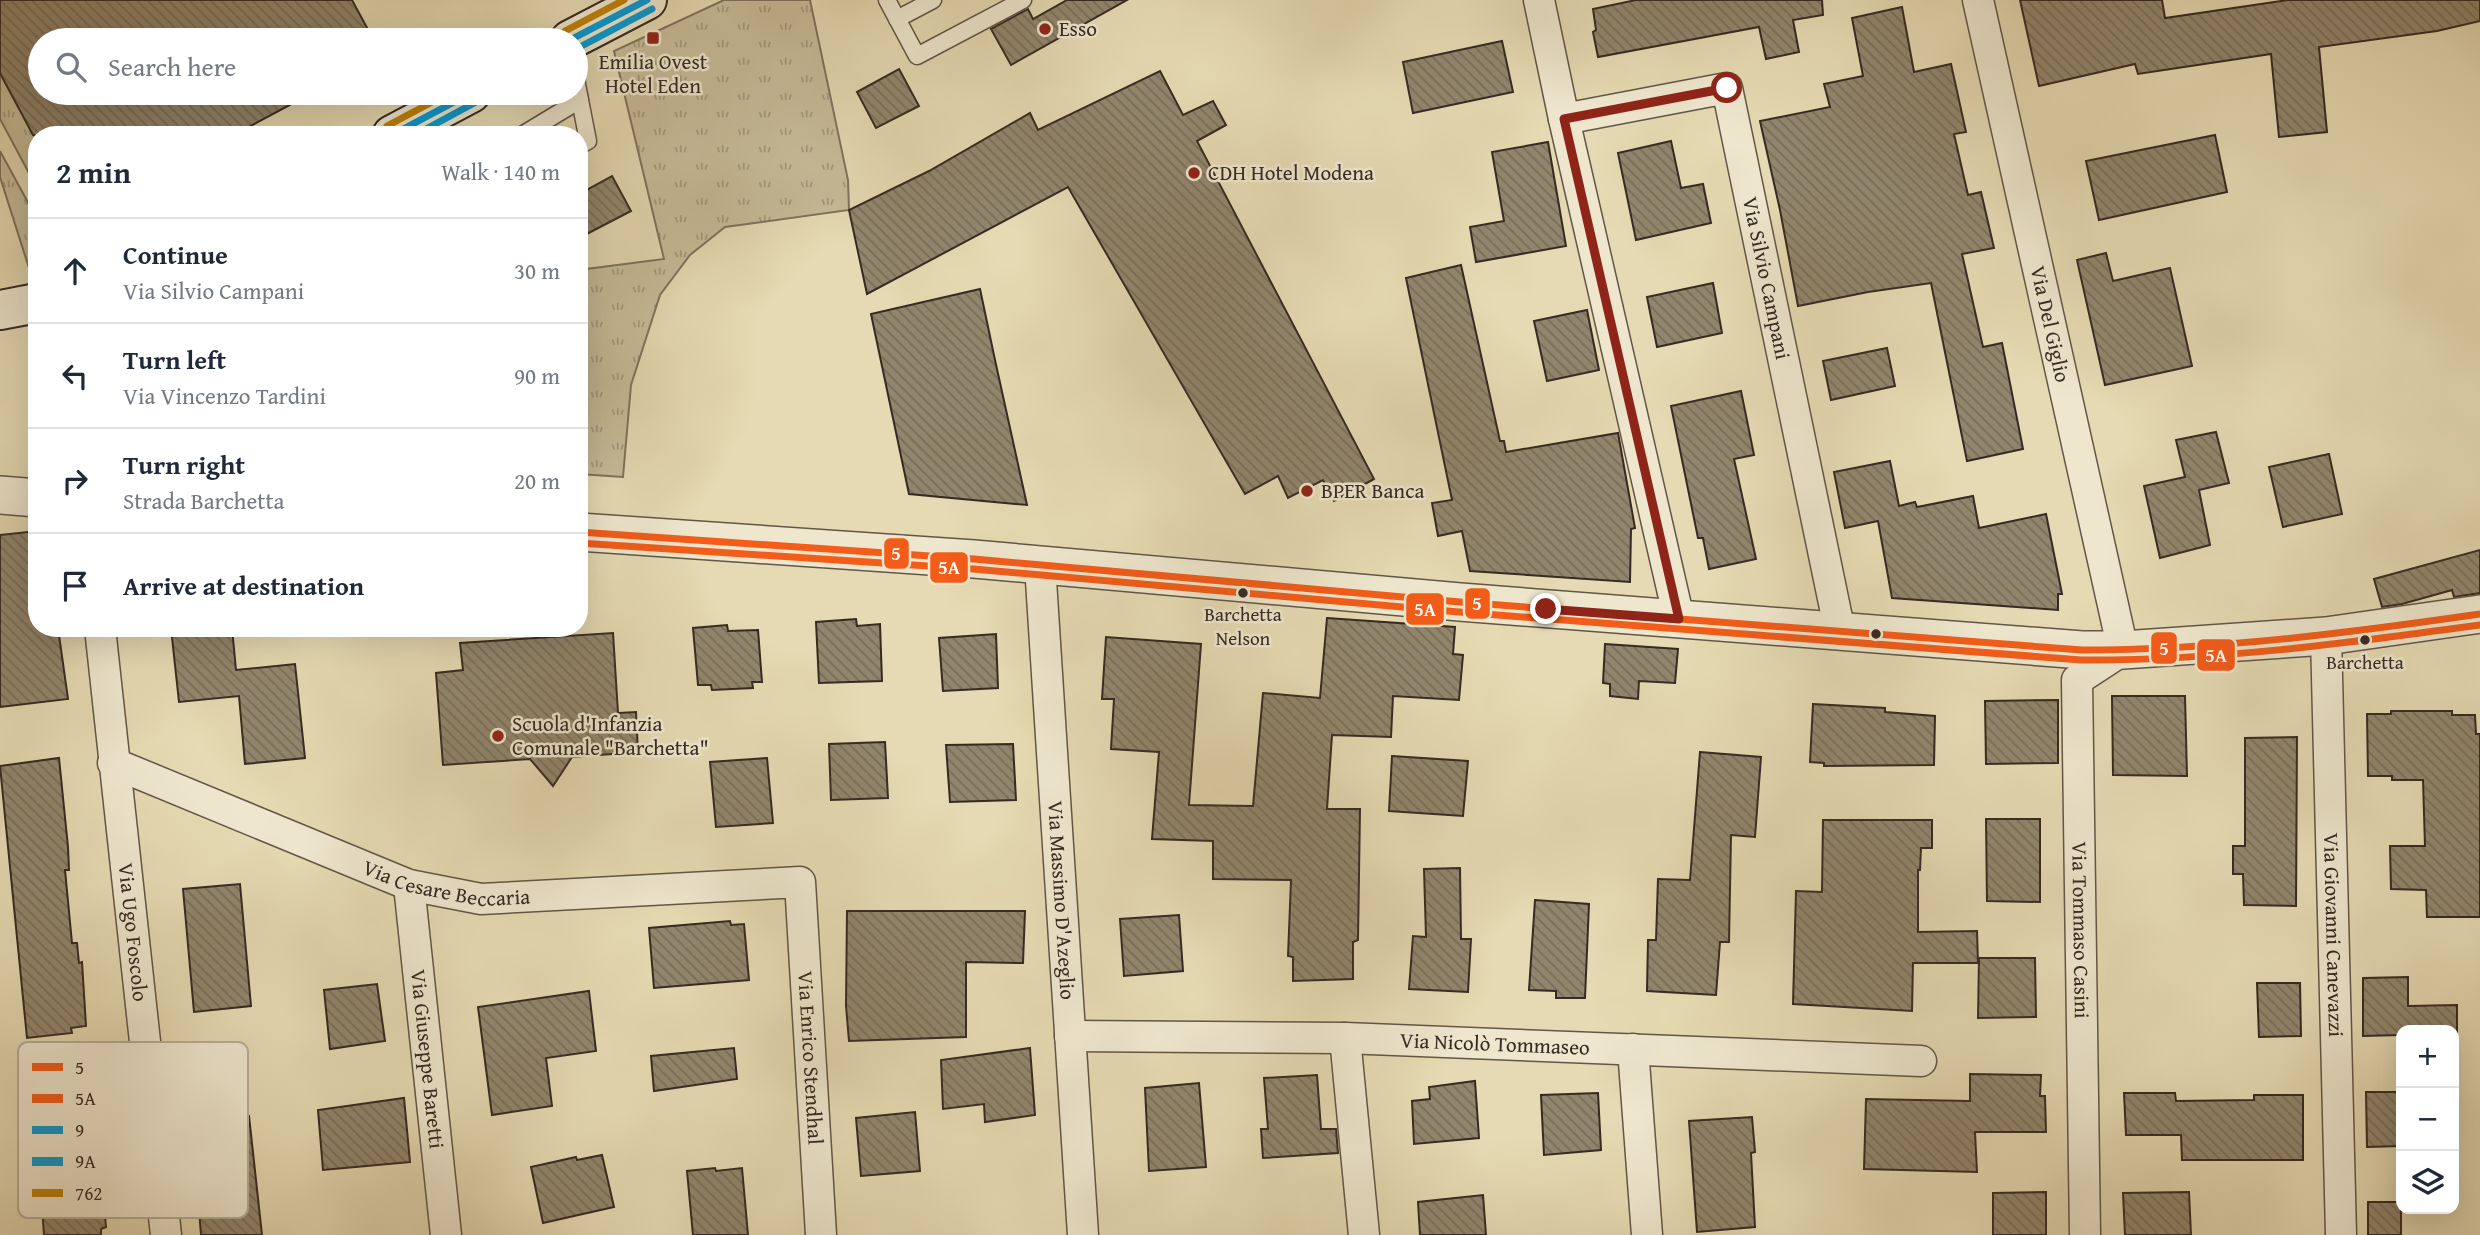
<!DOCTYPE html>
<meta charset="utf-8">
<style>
body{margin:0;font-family:"Gentium Book Plus",serif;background:#f6f6f7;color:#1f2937}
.controls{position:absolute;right:21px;bottom:21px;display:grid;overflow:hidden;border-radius:14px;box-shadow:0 7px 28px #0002}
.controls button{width:63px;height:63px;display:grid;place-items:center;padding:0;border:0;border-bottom:2px solid #e0e1e3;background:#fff;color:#1f2937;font:35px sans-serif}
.stop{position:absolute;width:21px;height:21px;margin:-16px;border:5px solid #8f2418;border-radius:50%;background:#fff}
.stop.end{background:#8f2418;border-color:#fff;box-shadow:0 2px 7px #0008}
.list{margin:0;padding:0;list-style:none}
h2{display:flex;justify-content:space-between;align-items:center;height:91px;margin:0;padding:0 28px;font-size:30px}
h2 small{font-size:23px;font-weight:400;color:#747a83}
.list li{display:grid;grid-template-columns:46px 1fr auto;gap:21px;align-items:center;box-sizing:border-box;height:105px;padding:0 28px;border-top:2px solid #e0e1e3}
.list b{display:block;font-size:26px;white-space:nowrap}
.list p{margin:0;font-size:23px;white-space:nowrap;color:#747a83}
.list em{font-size:23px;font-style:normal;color:#747a83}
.icon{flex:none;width:38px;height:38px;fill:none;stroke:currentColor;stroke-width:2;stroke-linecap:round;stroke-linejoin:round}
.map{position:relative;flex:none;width:2480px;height:1235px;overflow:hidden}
.search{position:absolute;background:#fff;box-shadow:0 7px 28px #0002;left:28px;top:28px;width:560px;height:77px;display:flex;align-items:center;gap:18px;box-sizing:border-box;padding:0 24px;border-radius:38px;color:#747a83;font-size:26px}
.panel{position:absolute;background:#fff;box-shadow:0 7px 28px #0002;left:28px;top:126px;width:560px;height:511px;border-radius:28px}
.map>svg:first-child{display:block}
.grass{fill:url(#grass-tufts);stroke:#7e735e;stroke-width:2}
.building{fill:url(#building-back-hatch);stroke:#362a22;stroke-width:2}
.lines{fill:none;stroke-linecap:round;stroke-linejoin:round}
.service-casing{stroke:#625646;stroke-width:19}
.minor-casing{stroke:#625646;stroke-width:33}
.tertiary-casing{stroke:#625646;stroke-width:40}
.secondary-casing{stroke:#362a22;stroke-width:42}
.service{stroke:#eee7ce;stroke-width:16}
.minor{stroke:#eee7ce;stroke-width:30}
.tertiary{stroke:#eee7ce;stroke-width:37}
.secondary{stroke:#eee7ce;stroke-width:38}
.bus-1-casing{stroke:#eee7ce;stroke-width:12}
.bus-2-casing{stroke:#eee7ce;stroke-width:12}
.bus-3-casing{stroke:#eee7ce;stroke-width:12}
.bus-4-casing{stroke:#eee7ce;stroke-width:12}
.bus-5-casing{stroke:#eee7ce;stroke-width:12}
.bus-1{stroke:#f35c19;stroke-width:7}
.bus-2{stroke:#f35c19;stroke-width:7}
.bus-3{stroke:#0899d0;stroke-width:7}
.bus-4{stroke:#0899d0;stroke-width:7}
.bus-5{stroke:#bd810a;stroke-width:7}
.route{stroke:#8f2418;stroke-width:9}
.poi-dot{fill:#8f2418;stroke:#eee7ce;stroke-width:2.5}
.bus-dot{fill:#362a22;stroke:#eee7ce;stroke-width:2.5}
.labels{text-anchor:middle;stroke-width:5;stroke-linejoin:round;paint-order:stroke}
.bus-label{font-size:19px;fill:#362a22;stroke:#eee7ce}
.poi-label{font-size:21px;fill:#362a22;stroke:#eee7ce;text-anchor:start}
.street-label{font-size:21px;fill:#362a22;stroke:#eee7ce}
.key{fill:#eee7ce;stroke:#b7ae9a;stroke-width:2}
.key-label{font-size:19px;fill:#362a22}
.line-badge{stroke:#eee7ce;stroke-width:2.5}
.badge-label{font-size:19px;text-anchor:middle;font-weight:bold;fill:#fff}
</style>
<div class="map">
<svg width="2480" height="1235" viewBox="0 0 2480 1235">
<defs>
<pattern id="grass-tufts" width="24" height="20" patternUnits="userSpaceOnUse" patternTransform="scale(1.75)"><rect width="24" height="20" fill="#c7bc9a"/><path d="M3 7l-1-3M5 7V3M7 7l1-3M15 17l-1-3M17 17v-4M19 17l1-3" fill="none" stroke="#a2997d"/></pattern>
<pattern id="building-back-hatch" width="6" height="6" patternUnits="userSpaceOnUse" patternTransform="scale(1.75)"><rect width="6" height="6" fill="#91866d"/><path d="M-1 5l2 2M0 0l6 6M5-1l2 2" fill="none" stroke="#776e59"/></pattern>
</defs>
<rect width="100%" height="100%" fill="#e5dab3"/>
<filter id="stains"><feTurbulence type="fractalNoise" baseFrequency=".00286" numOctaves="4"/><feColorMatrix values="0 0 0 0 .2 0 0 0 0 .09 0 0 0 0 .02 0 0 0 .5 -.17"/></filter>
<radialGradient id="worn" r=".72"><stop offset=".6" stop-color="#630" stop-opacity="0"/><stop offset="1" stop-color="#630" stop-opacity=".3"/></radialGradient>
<g class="grass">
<path d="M724,0H810L848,180L849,210L725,227L690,255L660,295L631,385L623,477L579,474V270L664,259L614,51Z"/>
<path d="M0,73L37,141V188L0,119Z"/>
<path d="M0,151L37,219V263L29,268L0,177Z"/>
</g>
<g class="building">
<path d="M0,0H352L372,37L365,40H40V93H312L234,135H33L0,73Z"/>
<path d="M1067,0H1127L1011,65L991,29L1028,9L1033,19Z"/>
<path d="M1636,0H1822L1823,15L1793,20L1799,52L1766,59L1759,27L1598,57L1593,32L1596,30L1593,9Z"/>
<path d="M2020,0H2162L2165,18L2288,0H2480V21L2437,31L2319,47L2327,132L2279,137L2271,54L2138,74L2135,64L2039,86Z"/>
<path d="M1902,7L1914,72L1951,64L1966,132L1954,134L1968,195L1981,192L1994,248L1962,254L1983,347L2002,343L2023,449L1967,461L1931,283L1868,292L1798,306L1780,210L1760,121L1830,107L1824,84L1863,76L1852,18Z"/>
<path d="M1502,41L1513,92L1413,113L1403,62Z"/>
<path d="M899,69L919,106L876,128L857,92Z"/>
<path d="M1160,71L1183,115L1213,101L1226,125L1197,141L1374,479L1334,501L1323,480L1288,498L1278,476L1245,494L1068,187L867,294L849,210L929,171L1030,113L1038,130Z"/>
<path d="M2215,135L2227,192L2099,220L2086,161Z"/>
<path d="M1671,141L1681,188L1703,184L1711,223L1636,240L1618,153Z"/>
<path d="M1548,142L1566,246L1476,262L1470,227L1504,221L1492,152Z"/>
<path d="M612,176L631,211L579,238V194Z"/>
<path d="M2106,253L2113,281L2170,268L2192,366L2105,385L2077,260Z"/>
<path d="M1461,265L1500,441H1504L1506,452L1618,433L1635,528L1631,529L1630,582L1470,571L1462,531L1438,536L1432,503L1452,500L1406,278Z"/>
<path d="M1713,283L1722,333L1657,347L1647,297Z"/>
<path d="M980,289L995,360L1027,505L909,494L871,314Z"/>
<path d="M1587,310L1599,370L1547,381L1534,321Z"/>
<path d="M1887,348L1895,386L1831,400L1823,361Z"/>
<path d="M1741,391L1754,455L1734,459L1756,559L1709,569L1703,538H1698L1671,406Z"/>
<path d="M2216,432L2229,483L2199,490L2210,545L2160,558L2144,486L2185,477L2176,440Z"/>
<path d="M2329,454L2342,514L2283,527L2269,467Z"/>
<path d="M1890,461L1899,506L1915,502L1917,507L1973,496L1979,528L2046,514L2062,594H2058V610L1892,598L1878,521L1845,528L1834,472Z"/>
<path d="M37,531V628H58L68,699L0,707V535Z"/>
<path d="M2480,550V593L2454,597L2452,590L2402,604L2382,607L2374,579Z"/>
<path d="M1327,618L1455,627L1453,654L1463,655L1459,700L1393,696L1391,737L1332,735L1327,809H1360L1358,940L1353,942V979L1293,981V957L1288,956L1291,880L1213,879V841L1152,839L1159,752L1111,749L1114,699H1102L1106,637L1201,644L1189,805L1253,806L1263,693L1320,698Z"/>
<path d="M856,619L857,626L880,624L882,681L819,683L816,622Z"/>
<path d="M727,625L728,631L758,630L762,682H752L753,688L712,690L711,685H698L693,628Z"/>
<path d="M171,628H232L236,670L295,664L305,758L245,764L239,696L179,702Z"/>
<path d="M613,633L618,713L636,712L638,752L572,757L553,786L530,759L443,765L436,673L463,670L460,643Z"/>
<path d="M996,634L998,688L943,691L939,638Z"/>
<path d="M1605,644L1678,649L1675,683L1639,681L1638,699L1610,696V684L1603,683Z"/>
<path d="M2112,696H2185L2187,776L2113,775Z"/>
<path d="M2058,700V763L1986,764L1985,701Z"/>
<path d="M1813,704L1885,708V712L1935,716L1934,765L1824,766V763L1810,762Z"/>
<path d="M2391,711H2452V715H2475L2476,734H2480V917H2427L2426,890L2391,889L2390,846H2425L2423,780H2392V776H2368L2367,714H2391Z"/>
<path d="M2297,737L2296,906L2244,905L2243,874H2233V846H2245V738Z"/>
<path d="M885,742L888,798L831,800L829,744Z"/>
<path d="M1013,744L1016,800L950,802L946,745Z"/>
<path d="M1700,752L1761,757L1755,837L1731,835L1729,942H1720L1716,995L1647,991L1648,940H1656L1658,879L1690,880Z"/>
<path d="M1392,756L1468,761L1463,816L1389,811Z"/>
<path d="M59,758L68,847L69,870H65L72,943H77L79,963L82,962L86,1026L71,1028L72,1033L27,1038L0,766Z"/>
<path d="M767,758L773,823L716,827L710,762Z"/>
<path d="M1986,819H2040V902L1987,901Z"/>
<path d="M1823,820H1932V848H1921L1920,870H1918V932L1977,931L1978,963H1913L1912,1011L1793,1004L1796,891L1822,892Z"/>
<path d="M1460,868L1461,939H1471L1468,992L1409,989L1413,936L1426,937L1424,869Z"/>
<path d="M240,884L251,1006L194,1012L183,889Z"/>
<path d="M1535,900L1589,904L1585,998H1556V991L1529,990Z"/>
<path d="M847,911H1025L1023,963L966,962V1037L849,1041L846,1006Z"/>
<path d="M1179,915L1183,971L1124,976L1120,919Z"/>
<path d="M730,921L731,925L744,924L749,980L654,988L649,928Z"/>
<path d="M1979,958H2035L2036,1017L1978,1018Z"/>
<path d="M2408,977V1006L2457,1005V1034H2454V1030H2401V1035L2363,1036V978Z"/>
<path d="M2257,983H2300L2301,1036L2259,1037Z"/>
<path d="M377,984L385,1041L330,1049L324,990Z"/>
<path d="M589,991L596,1051L546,1058L552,1106L492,1115L478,1007Z"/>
<path d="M734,1048L737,1079L654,1091L651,1056Z"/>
<path d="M1030,1048L1035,1115L985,1122L984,1104L943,1109L941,1060Z"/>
<path d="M1970,1074L2041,1075L2040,1096H2045L2046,1132H1975L1977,1172L1864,1169L1866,1099L1970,1101Z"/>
<path d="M1317,1075L1321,1129H1336L1338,1153L1263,1158L1261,1129H1268L1264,1078Z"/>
<path d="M1475,1081L1479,1138L1414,1144L1412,1101L1430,1099L1429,1087Z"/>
<path d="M1199,1083L1206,1167L1149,1171L1145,1088Z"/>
<path d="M2366,1092H2401V1146L2367,1147Z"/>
<path d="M1598,1093L1601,1150L1544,1155L1541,1095Z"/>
<path d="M2124,1093H2175L2176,1101L2254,1100V1095H2303V1160H2182L2181,1135H2126Z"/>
<path d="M86,1097L89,1118H96L106,1227L101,1229V1235H44L35,1111L57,1108L56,1100Z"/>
<path d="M404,1098L410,1162L323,1170L318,1110Z"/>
<path d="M915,1112L920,1171L861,1176L856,1118Z"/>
<path d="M249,1116L262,1235H201L192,1121Z"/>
<path d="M1752,1117L1755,1152L1751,1153L1755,1227L1697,1232L1689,1121Z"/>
<path d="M602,1155L614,1207L543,1223L531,1167L576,1157L577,1160Z"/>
<path d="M715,1168L716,1171L742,1168L748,1235H693L687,1171Z"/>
<path d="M2046,1192V1235H1993V1193Z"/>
<path d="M2189,1192L2191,1235H2125L2123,1193Z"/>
<path d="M1483,1195L1486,1235H1420L1418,1202Z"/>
<rect x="2368" y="1202" width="33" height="33"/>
</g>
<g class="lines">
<defs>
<g id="service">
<path d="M887,0L917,56L1023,0"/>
<path d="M897,19L933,0"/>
<path d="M522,135L580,100L576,79"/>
<path d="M579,146L588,141L580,100"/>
</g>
<g id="minor">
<path d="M1539,0L1564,119L1679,619"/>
<path id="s1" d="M1978,0L2123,650L2077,680L2085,1235"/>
<path id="s2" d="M1564,119L1727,88L1840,632"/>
<path id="s3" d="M1040,565L1083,1235"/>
<path id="s4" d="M100,628L166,1235"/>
<path id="s5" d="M2326,636L2341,1235"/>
<path id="s6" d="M113,763L409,885L481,899L800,882L821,1235"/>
<path id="s7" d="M409,885L446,1235"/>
<path id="s8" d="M1070,1036L1345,1038L1921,1061"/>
<path d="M1345,1038L1364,1235"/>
<path d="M1633,1049L1647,1235"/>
</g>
<g id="tertiary">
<path d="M0,495L37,498"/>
<path d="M579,532L974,559L1460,602L2082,650H2123L2326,636L2480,614"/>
</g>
<g id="secondary">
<path d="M570,40L647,0"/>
<path d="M392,135L471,93"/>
<path d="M0,310L37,303"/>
</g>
</defs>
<use href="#service" class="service-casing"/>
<use href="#minor" class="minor-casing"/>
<use href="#tertiary" class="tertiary-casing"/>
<use href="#secondary" class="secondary-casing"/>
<use href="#service" class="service"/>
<use href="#minor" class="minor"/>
<use href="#tertiary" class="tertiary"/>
<use href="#secondary" class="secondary"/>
<defs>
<path id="bus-1" d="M579,532L974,559L1460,602L2082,650C2215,650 2348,633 2480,614"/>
<path id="bus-2" d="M579,543L973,569L1459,612L2081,660C2215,661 2348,643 2480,625"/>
<g id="bus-3">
<path d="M570,40L647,0"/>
<path d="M392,135L471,93"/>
</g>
<g id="bus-4">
<path d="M576,49L652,9"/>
<path d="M415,135L476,102"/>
</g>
<g id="bus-5">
<path d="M565,31L624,0"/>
<path d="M387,126L449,93"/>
</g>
</defs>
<use href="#bus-1" class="bus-1-casing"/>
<use href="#bus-2" class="bus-2-casing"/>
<use href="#bus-3" class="bus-3-casing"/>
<use href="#bus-4" class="bus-4-casing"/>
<use href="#bus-5" class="bus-5-casing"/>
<use href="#bus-1" class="bus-1"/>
<use href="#bus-2" class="bus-2"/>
<use href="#bus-3" class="bus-3"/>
<use href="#bus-4" class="bus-4"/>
<use href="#bus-5" class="bus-5"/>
</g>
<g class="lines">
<path class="route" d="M1546,609L1679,619L1564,119L1727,88"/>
</g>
<g class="poi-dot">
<circle cx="1045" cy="29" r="7"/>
<rect x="646" y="31" width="14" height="14" rx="3.5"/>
<circle cx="1194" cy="173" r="7"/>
<circle cx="1307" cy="491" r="7"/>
<circle cx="498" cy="736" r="7"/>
</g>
<g class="bus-dot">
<circle cx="1243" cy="593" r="6"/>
<circle cx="1876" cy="634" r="6"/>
<circle cx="2365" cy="640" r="6"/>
</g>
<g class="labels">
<g class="bus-label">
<text x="1243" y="621">Barchetta<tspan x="1243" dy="24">Nelson</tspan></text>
<text x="2365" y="669">Barchetta</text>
</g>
<g class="poi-label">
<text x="1059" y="36">Esso</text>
<text x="653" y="69" text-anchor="middle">Emilia Ovest<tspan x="653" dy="24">Hotel Eden</tspan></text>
<text x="1208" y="180">CDH Hotel Modena</text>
<text x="1321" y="498">BPER Banca</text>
<text x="512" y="731">Scuola d'Infanzia<tspan x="512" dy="24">Comunale "Barchetta"</tspan></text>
</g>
<g class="street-label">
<text dy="7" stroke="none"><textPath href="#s2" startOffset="360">Via Silvio Campani</textPath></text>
<text dy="7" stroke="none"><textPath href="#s1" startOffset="332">Via Del Giglio</textPath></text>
<text dy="7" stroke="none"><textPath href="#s6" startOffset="357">Via Cesare Beccaria</textPath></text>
<text dy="7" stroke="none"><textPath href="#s3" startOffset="336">Via Massimo D'Azeglio</textPath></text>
<text dy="7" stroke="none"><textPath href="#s1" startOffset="971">Via Tommaso Casini</textPath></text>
<text dy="7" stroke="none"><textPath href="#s4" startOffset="306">Via Ugo Foscolo</textPath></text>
<text dy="7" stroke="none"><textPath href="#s5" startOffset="299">Via Giovanni Canevazzi</textPath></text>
<text dy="7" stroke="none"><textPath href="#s8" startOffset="425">Via Nicolò Tommaseo</textPath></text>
<text dy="7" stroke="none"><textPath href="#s6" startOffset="889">Via Enrico Stendhal</textPath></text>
<text dy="7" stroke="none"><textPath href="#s7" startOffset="175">Via Giuseppe Baretti</textPath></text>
</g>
</g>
<rect x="18" y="1042" width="230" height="176" rx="10" class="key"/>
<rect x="32" y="1063" width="31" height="8" fill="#f35c19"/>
<rect x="32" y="1094" width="31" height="9" fill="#f35c19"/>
<rect x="32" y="1126" width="31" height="8" fill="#0899d0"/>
<rect x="32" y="1157" width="31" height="9" fill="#0899d0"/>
<rect x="32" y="1189" width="31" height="8" fill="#bd810a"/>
<g class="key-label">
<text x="75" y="1074">5</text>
<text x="75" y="1105">5A</text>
<text x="75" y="1137">9</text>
<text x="75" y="1168">9A</text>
<text x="75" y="1200">762</text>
</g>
<g class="line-badge">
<rect x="883" y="537" width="27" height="33" rx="7" fill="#f35c19"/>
<rect x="929" y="551" width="40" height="33" rx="7" fill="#f35c19"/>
<rect x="1464" y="587" width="27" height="33" rx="7" fill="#f35c19"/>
<rect x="1405" y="592" width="40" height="34" rx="7" fill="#f35c19"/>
<rect x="2150" y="631" width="28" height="34" rx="7" fill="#f35c19"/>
<rect x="2196" y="638" width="40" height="34" rx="7" fill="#f35c19"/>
</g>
<g class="badge-label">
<text x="896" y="560">5</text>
<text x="949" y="574">5A</text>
<text x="1477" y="610">5</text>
<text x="1425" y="616">5A</text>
<text x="2164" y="655">5</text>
<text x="2216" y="662">5A</text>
</g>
<rect width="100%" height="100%" filter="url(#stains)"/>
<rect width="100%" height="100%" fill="url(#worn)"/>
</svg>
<div class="controls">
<button>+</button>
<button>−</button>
<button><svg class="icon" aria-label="layers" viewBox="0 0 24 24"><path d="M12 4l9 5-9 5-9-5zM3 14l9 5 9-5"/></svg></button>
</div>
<div class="stop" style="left:1727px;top:88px"></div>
<div class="stop end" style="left:1546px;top:609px"></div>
<div class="search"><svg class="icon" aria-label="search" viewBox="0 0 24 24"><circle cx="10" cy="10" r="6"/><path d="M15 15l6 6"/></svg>Search here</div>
<section class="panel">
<h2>2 min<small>Walk · 140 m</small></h2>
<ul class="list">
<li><svg class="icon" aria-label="ahead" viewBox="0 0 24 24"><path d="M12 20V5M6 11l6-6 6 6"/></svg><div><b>Continue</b><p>Via Silvio Campani</p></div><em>30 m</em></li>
<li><svg class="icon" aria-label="left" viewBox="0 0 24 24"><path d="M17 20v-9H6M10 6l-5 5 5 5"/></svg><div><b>Turn left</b><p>Via Vincenzo Tardini</p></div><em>90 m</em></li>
<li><svg class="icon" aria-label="right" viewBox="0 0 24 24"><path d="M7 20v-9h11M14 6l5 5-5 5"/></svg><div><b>Turn right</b><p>Strada Barchetta</p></div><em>20 m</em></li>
<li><svg class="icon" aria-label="arrive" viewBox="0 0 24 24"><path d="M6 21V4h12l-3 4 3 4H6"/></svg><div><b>Arrive at destination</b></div></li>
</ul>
</section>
</div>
